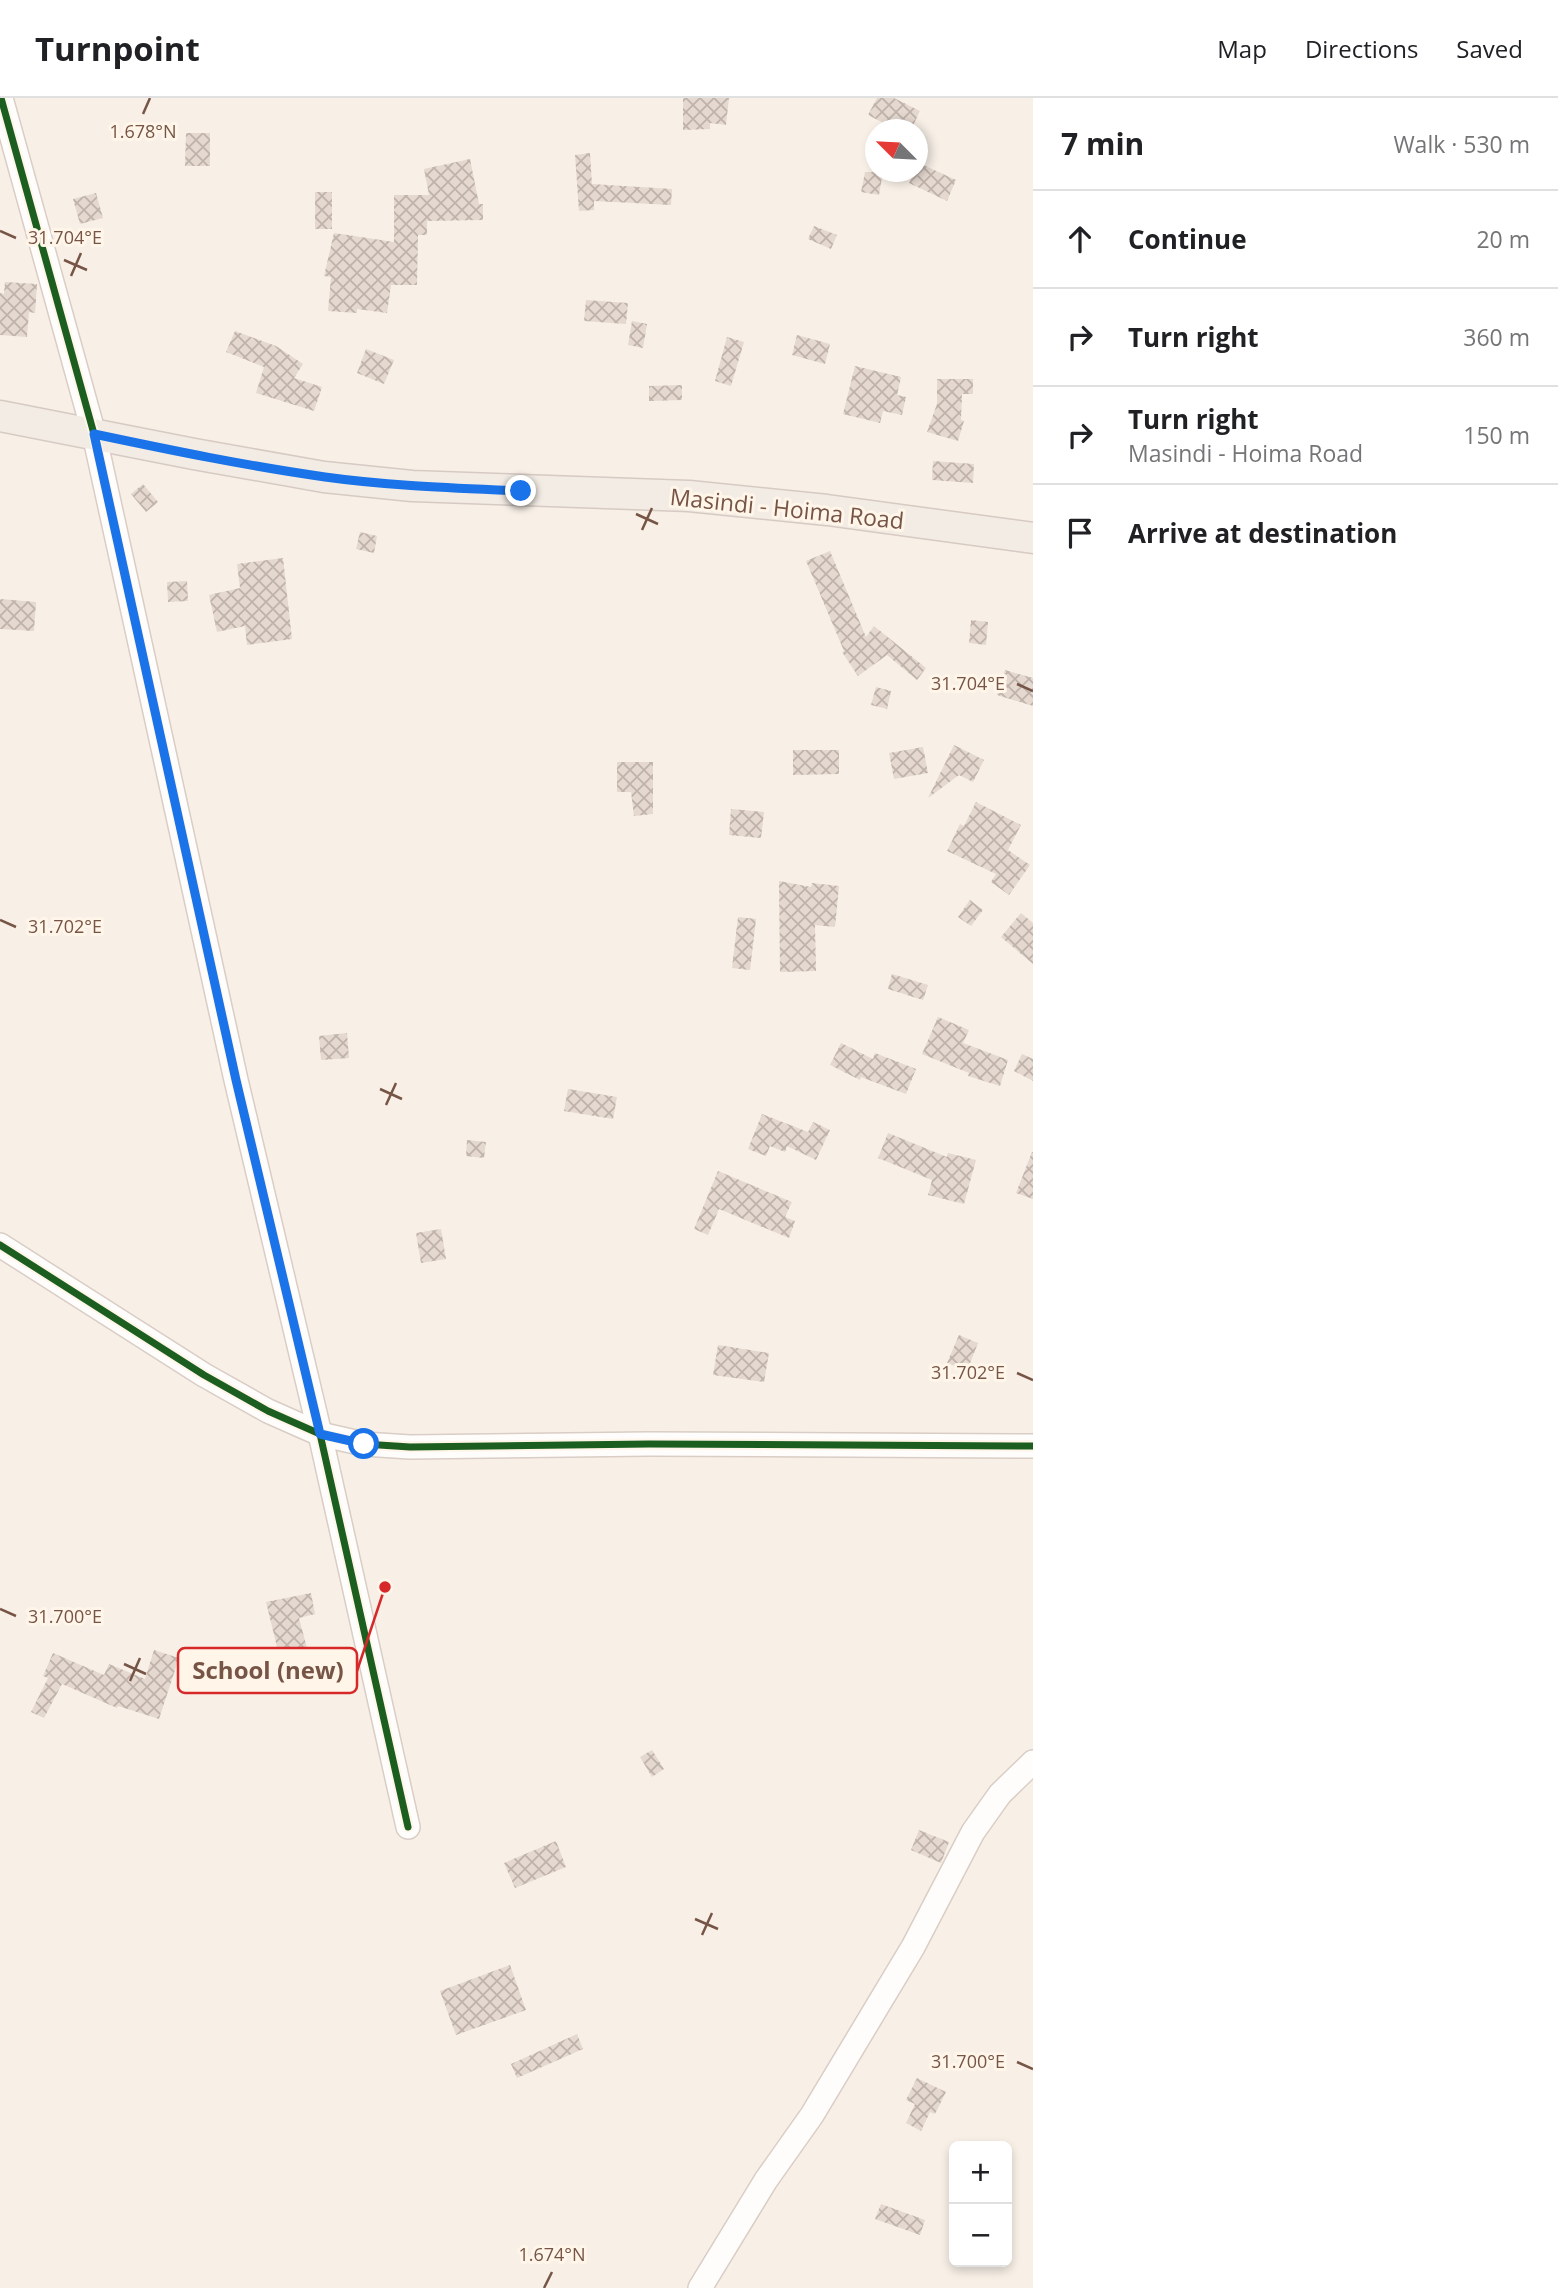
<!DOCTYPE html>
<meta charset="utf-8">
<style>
body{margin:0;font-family:"Open Sans",sans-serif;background:#f6f6f6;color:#202124}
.controls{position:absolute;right:21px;bottom:21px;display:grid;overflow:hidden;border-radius:10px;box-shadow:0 4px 10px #0003}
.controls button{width:63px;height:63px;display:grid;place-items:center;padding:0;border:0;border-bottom:2px solid #e0e0e0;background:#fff;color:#202124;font:35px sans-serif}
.compass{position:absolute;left:865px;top:21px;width:63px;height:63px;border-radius:50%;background:#fff;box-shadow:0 4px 10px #0003;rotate:294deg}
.stop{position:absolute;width:21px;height:21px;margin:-16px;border:5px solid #1a73e8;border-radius:50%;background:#fff}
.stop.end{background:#1a73e8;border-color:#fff;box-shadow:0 2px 7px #0008}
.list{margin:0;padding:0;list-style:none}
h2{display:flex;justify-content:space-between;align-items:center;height:91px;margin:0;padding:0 28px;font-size:30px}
h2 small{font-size:23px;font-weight:400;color:#757577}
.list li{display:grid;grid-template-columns:46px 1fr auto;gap:21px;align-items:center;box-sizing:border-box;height:98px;padding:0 28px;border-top:2px solid #e0e0e0}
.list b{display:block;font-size:26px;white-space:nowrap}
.list p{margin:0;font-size:23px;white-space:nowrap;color:#757577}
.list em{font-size:23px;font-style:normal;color:#757577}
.icon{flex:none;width:38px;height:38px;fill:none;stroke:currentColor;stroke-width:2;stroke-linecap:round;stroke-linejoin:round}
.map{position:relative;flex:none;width:1033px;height:2190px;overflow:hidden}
header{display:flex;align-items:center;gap:42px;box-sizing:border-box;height:98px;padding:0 35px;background:#fff;border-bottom:2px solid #e0e0e0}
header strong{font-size:33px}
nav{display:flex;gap:38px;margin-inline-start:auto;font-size:24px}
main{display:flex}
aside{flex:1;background:#fff}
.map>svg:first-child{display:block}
.building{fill:url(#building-cross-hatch)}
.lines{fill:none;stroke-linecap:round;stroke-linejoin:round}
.minor-casing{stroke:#d9cdc5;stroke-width:26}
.major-casing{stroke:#d7cac3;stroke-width:33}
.minor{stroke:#fefdfb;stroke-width:23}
.major{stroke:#f2ece4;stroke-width:30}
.cycleway-casing{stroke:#fff5e9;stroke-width:11}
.cycleway{stroke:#1b5e20;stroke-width:7}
.route{stroke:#1a73e8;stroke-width:9}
.ticks{fill:none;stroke:#775546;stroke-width:2.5}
.labels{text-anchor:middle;stroke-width:6;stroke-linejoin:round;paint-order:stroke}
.street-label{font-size:23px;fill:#775546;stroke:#fff5e9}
.ticks-label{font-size:18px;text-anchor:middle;fill:#775546;stroke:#fff5e9;stroke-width:6;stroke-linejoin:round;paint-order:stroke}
.leader{fill:none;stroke:#d62828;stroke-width:2.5}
.callout-dot{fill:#d62828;stroke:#fff5e9;stroke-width:2.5}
.callout{fill:#fff5e9;stroke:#d62828;stroke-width:2.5}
.callout-label{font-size:24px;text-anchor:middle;font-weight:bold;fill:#775546}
</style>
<header>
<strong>Turnpoint</strong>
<nav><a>Map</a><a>Directions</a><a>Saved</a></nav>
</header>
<main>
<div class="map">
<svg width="1033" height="2190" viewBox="0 0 1033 2190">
<defs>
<pattern id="building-cross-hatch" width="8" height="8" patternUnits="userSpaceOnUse" patternTransform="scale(1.75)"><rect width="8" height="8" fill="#e4d8cf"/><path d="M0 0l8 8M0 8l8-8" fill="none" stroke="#beb2aa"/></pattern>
</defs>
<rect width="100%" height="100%" fill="#f8f0e7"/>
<g class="building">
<path d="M683,0H729L726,27L710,25V31L683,32Z"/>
<path d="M877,0H894L920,13L911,32H897L868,17Z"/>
<path d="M186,35H210V68H185Z"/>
<path d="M590,55L592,86L672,91L671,107L594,103V112L579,113L575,57Z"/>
<path d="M470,61L479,106H483V122L427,123V137H418L417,187H391L387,215L357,211V215L328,213L331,179L324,178L334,135L394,144V97H429L424,71Z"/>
<path d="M919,65L956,82L947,103L909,85L915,74H918Z"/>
<path d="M865,74H883L879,97L861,94Z"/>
<rect x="315" y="94" width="17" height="37"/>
<path d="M96,95L103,120L80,126L73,101Z"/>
<path d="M814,128L837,137L831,151L808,141Z"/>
<path d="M5,184L37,186L35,215L29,214L27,239L0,237V195L4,196Z"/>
<path d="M586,202L628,205L626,226L584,223Z"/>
<path d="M632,223L647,226L643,250L628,247Z"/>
<path d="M235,233L276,248L303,266L294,280L322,289L314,313L256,295L264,269L226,254Z"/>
<path d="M797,237L830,246L825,266L792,257Z"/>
<path d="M727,239L744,244L731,288L715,283Z"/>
<path d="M366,251L394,262L384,286L357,275Z"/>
<path d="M855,268L901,279L897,297L906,299L902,317L883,313L880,325L843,316Z"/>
<path d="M937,281H973V296H962L961,322L964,323L958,343L927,334L937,306Z"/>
<path d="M682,287V302L649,303V288Z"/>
<path d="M933,363L974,366L973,385L932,382Z"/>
<path d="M143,386L158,404L146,414L131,396Z"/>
<path d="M360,434L377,438L374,455L356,451Z"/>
<path d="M830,453L866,539L874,528L926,570L917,582L887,557L858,578L842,554L844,553L806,463Z"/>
<path d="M283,460L292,541L247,547L245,528L217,534L209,497L240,490L237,466Z"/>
<path d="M187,483L188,503L168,504L167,484Z"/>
<path d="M0,501L36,504L34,533L0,531Z"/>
<path d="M971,522L988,524L986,547L969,545Z"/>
<path d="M1005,572L1033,580V608L997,597Z"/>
<path d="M876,589L891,593L887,611L871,607Z"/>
<path d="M954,647L984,662L973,684L959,677L928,700Z"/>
<path d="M923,649L928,675L894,681L889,655Z"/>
<path d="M793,652H839V676L793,677Z"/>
<path d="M617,664H653V716L634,718L631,694H617Z"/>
<path d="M976,704L1021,727L1008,752L1030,767L1009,797L991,784L996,776L947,753L960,726L964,728Z"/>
<path d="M731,711L764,714L761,740L729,737Z"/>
<path d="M779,783L811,789L812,785L839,788L835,829L815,827L816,873L780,874Z"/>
<path d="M970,802L983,812L971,828L958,819Z"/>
<path d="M1021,815L1033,825V866L1001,839Z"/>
<path d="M738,819L756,821L750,872L732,870Z"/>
<path d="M892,876L928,887L923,902L888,891Z"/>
<path d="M938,919L969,932L963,945L1008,962L1000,988L968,978L969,975L922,956Z"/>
<path d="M347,935L349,960L321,962L319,938Z"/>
<path d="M841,945L873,961L875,955L916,971L906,996L861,979L860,982L830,967Z"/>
<path d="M1022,956L1033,961V983L1014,973Z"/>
<path d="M568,991L617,999L613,1021L564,1013Z"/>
<path d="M762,1016L808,1034L813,1024L830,1032L816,1062L787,1048L785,1054L770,1048L766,1058L748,1051Z"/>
<path d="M888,1035L947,1059L948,1055L976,1062L964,1106L928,1097L932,1082L878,1060Z"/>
<path d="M467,1042L486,1044L484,1060L466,1058Z"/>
<path d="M1032,1054H1033V1101L1016,1095Z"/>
<path d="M718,1073L792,1104L785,1119L795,1123L789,1140L719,1111L708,1137L694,1131Z"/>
<path d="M441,1131L446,1161L421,1165L416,1135Z"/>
<path d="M959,1237L978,1245L967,1273L947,1265Z"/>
<path d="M718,1247L769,1255L764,1284L713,1277Z"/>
<path d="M311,1495L315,1516L299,1520L311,1565L301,1567L305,1581L286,1586L266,1504Z"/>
<path d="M154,1552L179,1560L159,1621L118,1608L117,1610L62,1586L44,1620L31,1614L48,1580L43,1578L53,1555L104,1577L109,1566L145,1581Z"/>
<path d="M652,1652L664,1671L652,1679L640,1659Z"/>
<path d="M919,1732L949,1744L941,1765L911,1752Z"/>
<path d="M556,1743L566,1769L515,1790L504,1765Z"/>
<path d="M510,1867L526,1912L456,1937L440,1893Z"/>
<path d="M577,1936L583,1951L517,1980L511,1966Z"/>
<path d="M917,1980L946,1994L935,2016L930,2014L921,2033L906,2025L915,2006L906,2002Z"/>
<path d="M881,2106L925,2122L920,2137L875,2121Z"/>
</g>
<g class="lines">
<defs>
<g id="minor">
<path d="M1,0L94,336L236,982L320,1336L408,1729"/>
<path d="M0,1147L204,1277L268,1313L320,1336L364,1346L410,1349L649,1346L1033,1348"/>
<path d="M700,2190L766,2082L812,2017L913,1849L973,1734L1000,1696L1033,1664"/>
</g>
<path id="major" d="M0,318L194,356L324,379L412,388L689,398L827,412L1033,440"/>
</defs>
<use href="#minor" class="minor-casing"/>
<use href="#major" class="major-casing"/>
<use href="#minor" class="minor"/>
<use href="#major" class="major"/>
<defs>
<g id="cycleway">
<path d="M1,0L94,336L236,982L320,1336L408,1729"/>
<path d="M0,1147L204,1277L268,1313L320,1336L364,1346L410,1349L649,1346L1033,1348"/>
</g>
</defs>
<use href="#cycleway" class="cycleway-casing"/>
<use href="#cycleway" class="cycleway"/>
</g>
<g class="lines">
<path class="route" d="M364,1346L320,1336L236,982L94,336C170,352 247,368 325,379C390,388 455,390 521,393"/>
</g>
<path class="ticks" d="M143,16L150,0M0,133L16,140M64,162L87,172M71,178L81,155M636,416L658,426M642,432L652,410M1017,586L1033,593M0,822L16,829M380,991L402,1001M386,1007L396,985M1017,1275L1033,1282M0,1511L16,1518M124,1566L146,1576M130,1583L140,1560M695,1821L718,1831M702,1837L712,1815M1017,1964L1033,1971M544,2190L552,2174"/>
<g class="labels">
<g class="street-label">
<text transform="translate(787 411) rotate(6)" y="8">Masindi - Hoima Road</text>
</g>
</g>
<g class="ticks-label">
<text x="143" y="40">1.678°N</text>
<text x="65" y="146">31.704°E</text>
<text x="968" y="592">31.704°E</text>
<text x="65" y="835">31.702°E</text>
<text x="968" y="1281">31.702°E</text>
<text x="65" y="1525">31.700°E</text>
<text x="968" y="1970">31.700°E</text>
<text x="552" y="2163">1.674°N</text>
</g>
<path class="leader" d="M385 1489L357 1573"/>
<circle class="callout-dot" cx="385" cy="1489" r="7"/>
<rect class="callout" x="178" y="1550" width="179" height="45" rx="7"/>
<g class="callout-label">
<text x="268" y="1581">School (new)</text>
</g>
</svg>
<div class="controls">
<button>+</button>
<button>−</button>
</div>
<svg class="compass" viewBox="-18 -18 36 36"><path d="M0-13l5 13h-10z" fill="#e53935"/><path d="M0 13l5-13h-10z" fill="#757577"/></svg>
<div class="stop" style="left:364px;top:1346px"></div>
<div class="stop end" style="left:521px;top:393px"></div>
</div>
<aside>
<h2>7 min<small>Walk · 530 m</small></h2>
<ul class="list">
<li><svg class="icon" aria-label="ahead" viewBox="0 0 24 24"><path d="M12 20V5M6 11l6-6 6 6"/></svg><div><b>Continue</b></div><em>20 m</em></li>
<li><svg class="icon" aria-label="right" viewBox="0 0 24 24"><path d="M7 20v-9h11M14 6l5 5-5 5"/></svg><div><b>Turn right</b></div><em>360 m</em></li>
<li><svg class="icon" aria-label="right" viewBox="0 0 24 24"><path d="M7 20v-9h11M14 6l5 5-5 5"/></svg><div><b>Turn right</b><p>Masindi - Hoima Road</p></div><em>150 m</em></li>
<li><svg class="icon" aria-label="arrive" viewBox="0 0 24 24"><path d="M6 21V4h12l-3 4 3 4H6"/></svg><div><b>Arrive at destination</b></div></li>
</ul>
</aside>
</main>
